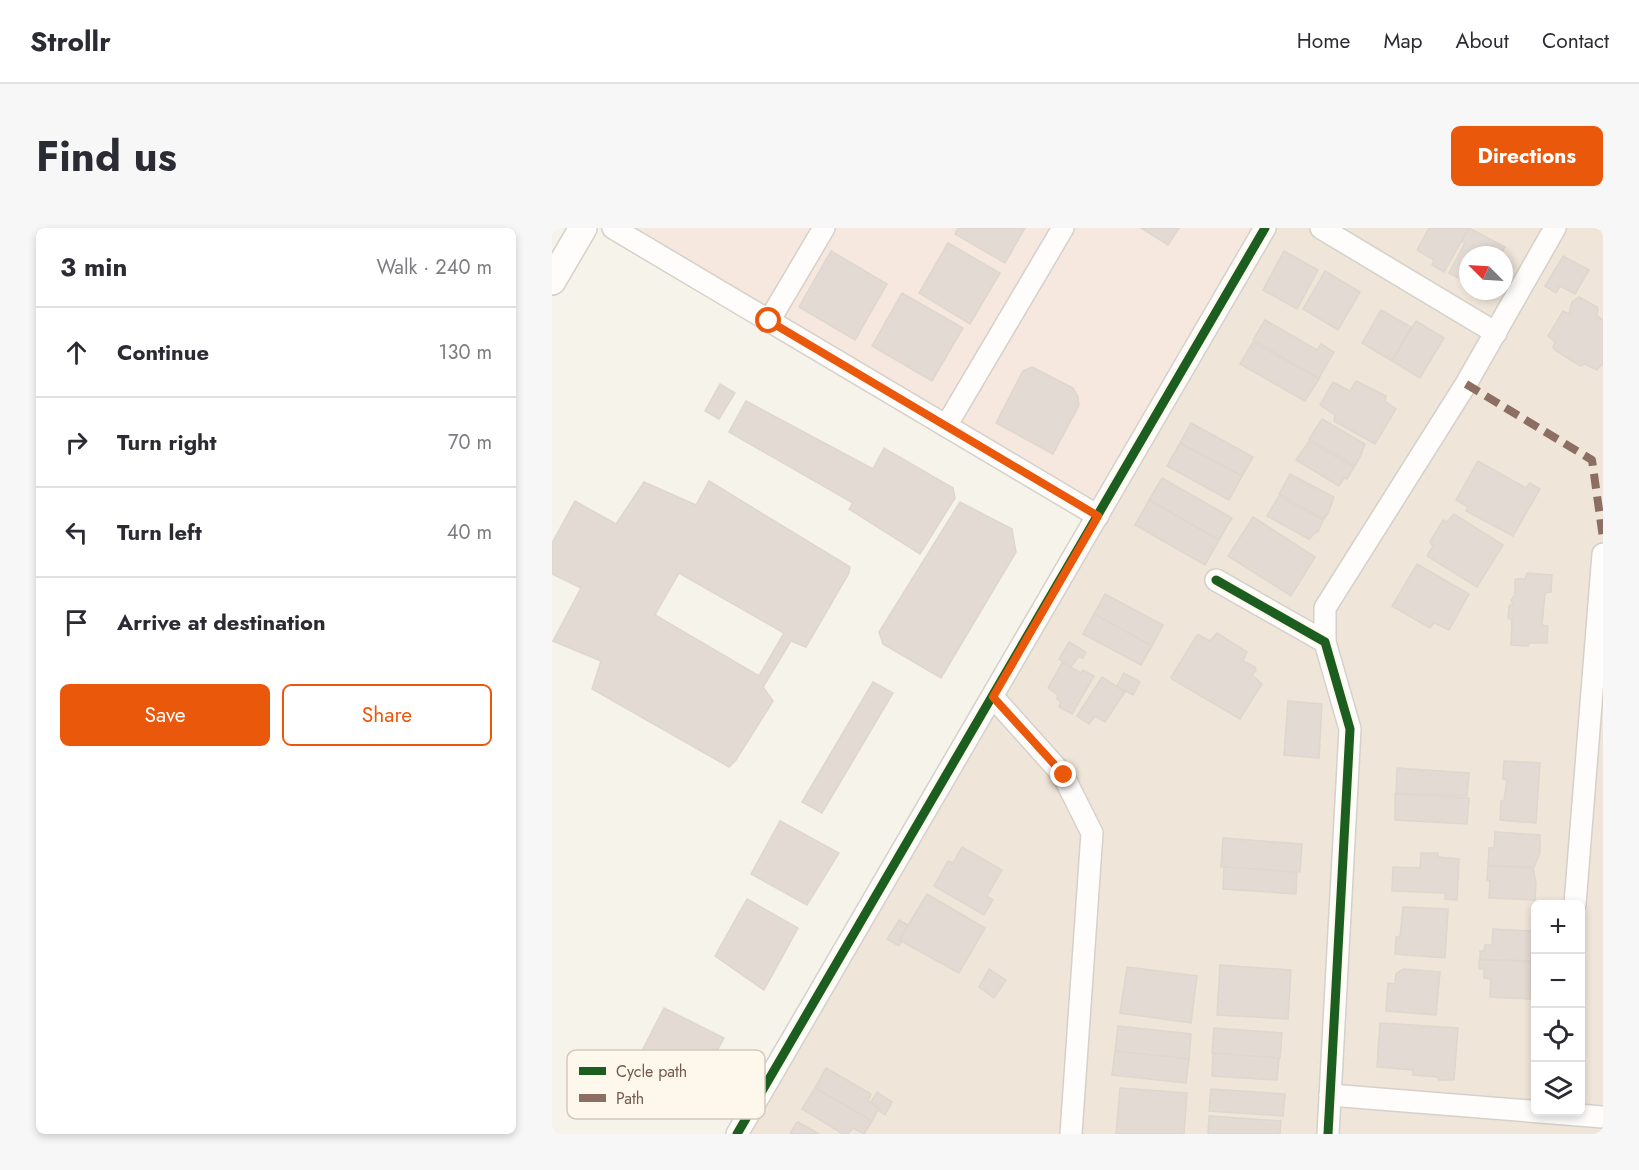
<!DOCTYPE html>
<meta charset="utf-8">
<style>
body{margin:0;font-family:Jost,sans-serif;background:#f7f7f7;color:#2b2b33}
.controls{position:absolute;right:18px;bottom:18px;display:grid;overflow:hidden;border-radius:9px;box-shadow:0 3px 9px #0003}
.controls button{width:54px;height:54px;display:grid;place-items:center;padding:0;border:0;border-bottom:2px solid #e1e1e2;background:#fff;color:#2b2b33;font:30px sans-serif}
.compass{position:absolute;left:907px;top:18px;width:54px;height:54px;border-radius:50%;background:#fff;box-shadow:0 3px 9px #0003;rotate:294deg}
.stop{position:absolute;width:18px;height:18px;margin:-14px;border:4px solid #ea580c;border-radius:50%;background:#fff}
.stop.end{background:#ea580c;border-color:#fff;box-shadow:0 2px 6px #0008}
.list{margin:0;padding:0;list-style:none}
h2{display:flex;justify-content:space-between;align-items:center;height:78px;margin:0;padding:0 24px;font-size:26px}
h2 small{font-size:20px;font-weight:400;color:#7c7c81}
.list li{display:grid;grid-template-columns:39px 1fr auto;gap:18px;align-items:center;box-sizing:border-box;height:90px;padding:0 24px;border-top:2px solid #e1e1e2}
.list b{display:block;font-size:22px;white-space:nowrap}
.list em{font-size:20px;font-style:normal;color:#7c7c81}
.actions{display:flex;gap:12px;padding:18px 24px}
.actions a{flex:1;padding:14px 0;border:2px solid #ea580c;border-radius:9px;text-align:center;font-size:21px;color:#ea580c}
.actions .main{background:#ea580c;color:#fff}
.icon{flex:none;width:33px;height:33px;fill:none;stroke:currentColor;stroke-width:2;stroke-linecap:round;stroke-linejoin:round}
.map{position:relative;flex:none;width:1051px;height:906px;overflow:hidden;border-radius:9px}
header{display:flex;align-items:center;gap:36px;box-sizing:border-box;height:84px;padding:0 30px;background:#fff;border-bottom:2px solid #e1e1e2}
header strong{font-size:28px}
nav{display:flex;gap:33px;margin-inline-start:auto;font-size:21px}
.intro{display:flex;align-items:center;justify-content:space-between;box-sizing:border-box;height:144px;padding:0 36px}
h1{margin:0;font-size:42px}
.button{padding:15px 27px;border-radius:9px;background:#ea580c;color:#fff;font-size:21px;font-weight:700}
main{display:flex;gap:36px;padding:0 36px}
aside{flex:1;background:#fff;border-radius:9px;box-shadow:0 3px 9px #0003}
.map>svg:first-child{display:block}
.residential{fill:#efe6d9;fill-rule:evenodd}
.commercial{fill:#f6e8df}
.building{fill:#e3dbd3;stroke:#dfd6cd;stroke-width:1.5;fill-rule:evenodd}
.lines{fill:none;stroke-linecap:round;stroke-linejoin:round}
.minor-casing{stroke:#d5d0c9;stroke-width:24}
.tertiary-casing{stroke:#d5d0c9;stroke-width:30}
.minor{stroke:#fefdfc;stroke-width:21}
.tertiary{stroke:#fefdfc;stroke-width:27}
.quiet{stroke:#8d6e63;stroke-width:8;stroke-dasharray:15 8;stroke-linecap:butt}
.cycleway-casing{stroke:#fef8ec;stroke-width:13}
.cycleway{stroke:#1b5e20;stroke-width:9}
.route{stroke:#ea580c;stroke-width:8}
.key{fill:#fef8ec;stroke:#d4c9bc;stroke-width:1.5}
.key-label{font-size:16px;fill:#735b4c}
</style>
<header>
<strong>Strollr</strong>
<nav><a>Home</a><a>Map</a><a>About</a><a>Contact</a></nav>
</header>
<div class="intro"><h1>Find us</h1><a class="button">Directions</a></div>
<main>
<aside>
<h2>3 min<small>Walk · 240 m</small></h2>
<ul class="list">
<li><svg class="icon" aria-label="ahead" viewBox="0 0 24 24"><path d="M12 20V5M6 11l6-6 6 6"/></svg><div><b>Continue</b></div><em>130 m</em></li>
<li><svg class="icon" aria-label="right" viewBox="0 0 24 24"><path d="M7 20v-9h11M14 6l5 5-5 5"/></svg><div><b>Turn right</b></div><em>70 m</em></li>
<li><svg class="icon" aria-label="left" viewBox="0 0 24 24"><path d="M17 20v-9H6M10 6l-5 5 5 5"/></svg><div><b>Turn left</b></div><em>40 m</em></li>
<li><svg class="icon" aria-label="arrive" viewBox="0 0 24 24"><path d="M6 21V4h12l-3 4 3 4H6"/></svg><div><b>Arrive at destination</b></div></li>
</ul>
<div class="actions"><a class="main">Save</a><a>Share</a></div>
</aside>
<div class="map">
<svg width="1051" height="906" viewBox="0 0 1051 906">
<rect width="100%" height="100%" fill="#f6f3eb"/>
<path class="residential" d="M725,0H1051V906H194L589,228ZM916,27H952V63H916ZM984,676H1028V884H984Z"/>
<path class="commercial" d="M61,0H713L546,288Z"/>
<g class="building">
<path d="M406,0H473L453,35L403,6Z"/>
<path d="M589,0H627L616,17Z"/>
<path d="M877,0H917L892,44L880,37L882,32L865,22Z"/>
<path d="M917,0L953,19L948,27H916L915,55L897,45L913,15L910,13Z"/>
<path d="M396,15L448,45L418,96L367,65Z"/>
<path d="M279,23L335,56L303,112L247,79Z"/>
<path d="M732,23L766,42L745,81L711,62Z"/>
<path d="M1011,28L1037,42L1023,66L1008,58L1004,65L993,58Z"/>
<path d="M773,43L808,64L786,102L751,81Z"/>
<path d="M350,65L411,100L380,153L320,118Z"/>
<path d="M1027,69L1045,79L1046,82L1044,87L1051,92V135L1045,142L1033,136L1028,138L1003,122L1001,119L1003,114L996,108L1011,83L1017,86L1020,74Z"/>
<path d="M829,82L859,99L840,133L810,115Z"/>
<path d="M713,92L765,122L769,116L782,124L767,150L701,112Z"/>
<path d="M864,93L892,110L868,150L840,133Z"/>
<path d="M701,114L767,151L753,173L688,136Z"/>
<path d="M480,139L521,160L526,169L527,177L501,226L444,195L471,143Z"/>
<path d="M804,153L834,168L833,173L844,181L823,216L782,193L783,187L768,177L781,154L798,163Z"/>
<path d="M168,156L183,165L167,191L153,183Z"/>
<path d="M194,173L321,241L332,220L401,260L403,270L368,326L297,281L301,275L177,204Z"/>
<path d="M770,191L813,216L809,225H810L803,238L757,211Z"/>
<path d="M639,195L701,229L690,248L628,215Z"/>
<path d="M757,213L802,239L795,251L792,250L787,258L744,232Z"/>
<path d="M628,215L690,248L677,272L615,238Z"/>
<path d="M926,233L974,260L978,255L988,261L961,308L914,283L916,279L904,272Z"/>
<path d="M738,246L782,269L776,285L772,291L727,266Z"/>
<path d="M610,250L680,290L667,312L597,272Z"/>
<path d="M157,253L298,339L297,345L254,419L239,413L211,459L221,473L184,532L177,539L40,461L49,433L1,413L29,360L0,346V315L23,273L64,296L92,254L144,277ZM127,345L232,405L207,448L103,387Z"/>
<path d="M727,268L771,292L766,304L763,305L757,311L715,288Z"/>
<path d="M597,272L667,312L653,337L583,297Z"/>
<path d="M408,274L460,301L464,324L389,450L331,416L327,404Z"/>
<path d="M902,286L951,317L925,359L875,328L881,318L878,314L891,292L895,294Z"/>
<path d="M701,289L763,329L739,368L676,328Z"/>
<path d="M865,336L917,366L897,402L882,395L878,400L840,378Z"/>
<path d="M975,345L1000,347L999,364L993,365L990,397L996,398L995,415H977L976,418L959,417L960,392L956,390L957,378L961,376L959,372L963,367V351H973Z"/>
<path d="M553,366L611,397L600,418L542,386Z"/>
<path d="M542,386L600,418L589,437L531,406Z"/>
<path d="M665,405L695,424L691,433L703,439L704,442L700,447L710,456L688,491L620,451L619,449L645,407H647L658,413Z"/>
<path d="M517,414L534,424L531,430L526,429L519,439L507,431Z"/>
<path d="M510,435L529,445L531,442L542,448L520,486L507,479L509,474L505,471L506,467L496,460Z"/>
<path d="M572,445L588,454L581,467L565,458Z"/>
<path d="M550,449L573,464L553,494L543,488L537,496L525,488Z"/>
<path d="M321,454L341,465L270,585L250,574Z"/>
<path d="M736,473L770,476L767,530L732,527Z"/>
<path d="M952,533L988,535L984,595L948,592L949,573H952L955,552L951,551Z"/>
<path d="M845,540L917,545L915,568L844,565Z"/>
<path d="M843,566L917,570L915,596L843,592Z"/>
<path d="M228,593L287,625L255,677L199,646Z"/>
<path d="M943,604L988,607V625L982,639L936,637L937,620H942Z"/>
<path d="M671,610L750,616L748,644L669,639Z"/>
<path d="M410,619L450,642L435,668L441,672L432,687L382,658L396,633L401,635Z"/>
<path d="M869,625H886V629L907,631L905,672L893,671V665L840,663L841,639L868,640Z"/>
<path d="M936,638L981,640L984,655L983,672L937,670L938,653L935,652Z"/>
<path d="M672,639L745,644L744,666L671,661Z"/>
<path d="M375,666L433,700L407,745L347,712Z"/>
<path d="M195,671L246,700L212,762L163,728Z"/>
<path d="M851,679L896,681L893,730L843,726L844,709H848Z"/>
<path d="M347,692L356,697L347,712L350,713L347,718L335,711Z"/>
<path d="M941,701L981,703L979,733L928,731V723H932L933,717H940Z"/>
<path d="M927,732L979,734L978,771L938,769L939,751L932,750V741H927Z"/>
<path d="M668,737L739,742L736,791L665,787Z"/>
<path d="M575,739L645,748L639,795L568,785Z"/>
<path d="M437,741L454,752L442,770L427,759Z"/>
<path d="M851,741L888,744L884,787L834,783L836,755L843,756L844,746Z"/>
<path d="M112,780L172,810L130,886L75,852Z"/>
<path d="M828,795L906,800L902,852H887L886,849L861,847V842L825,839Z"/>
<path d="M566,798L639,806L637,831L563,823Z"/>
<path d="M662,800L730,805L728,830L660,825Z"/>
<path d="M563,823L637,831L634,855L560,847Z"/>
<path d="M661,825L727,830L725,852L660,848Z"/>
<path d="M274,840L319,866L316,873L327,880L320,893L263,860Z"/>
<path d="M263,860L320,893L312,906L301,900L296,906H291L250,881Z"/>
<path d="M568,860L635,865L632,906H564Z"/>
<path d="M659,861L733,866L731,888L657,883Z"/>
<path d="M325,864L340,874L333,887L326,882L327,880L319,874Z"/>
<path d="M657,888L729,893L728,906H656Z"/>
<path d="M246,894L267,906H238L244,895Z"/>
</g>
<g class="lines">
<defs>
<g id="minor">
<path d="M61,0L546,288"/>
<path d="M769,0L944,105"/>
<path d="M217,93L272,0"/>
<path d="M394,198L511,0"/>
<path d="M664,352L773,414L798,501L776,906"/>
<path d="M773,414V380L914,156L1003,0"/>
<path d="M441,469L511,547L540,605L519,906"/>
<path d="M1023,676L1051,326"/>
<path d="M778,867L1051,889"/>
<path d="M185,906L713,0"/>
</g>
<path id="tertiary" d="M0,53L31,0"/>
</defs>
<use href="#minor" class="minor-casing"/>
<use href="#tertiary" class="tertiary-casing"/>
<use href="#minor" class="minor"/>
<use href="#tertiary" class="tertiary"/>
<path class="quiet" d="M914,156L1040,232L1051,310"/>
<defs>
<g id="cycleway">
<path d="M664,352L773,414L798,501L776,906"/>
<path d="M185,906L713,0"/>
</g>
</defs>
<use href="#cycleway" class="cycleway-casing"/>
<use href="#cycleway" class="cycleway"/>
</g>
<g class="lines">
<path class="route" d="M217,93L546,288L441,469L512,547"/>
</g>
<rect x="15" y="822" width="198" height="69" rx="9" class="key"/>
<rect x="27" y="839" width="27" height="8" fill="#1b5e20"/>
<rect x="27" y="866" width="27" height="8" fill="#8d6e63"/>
<g class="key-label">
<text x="64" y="849">Cycle path</text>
<text x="64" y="876">Path</text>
</g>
</svg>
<div class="controls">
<button>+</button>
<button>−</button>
<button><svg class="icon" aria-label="locate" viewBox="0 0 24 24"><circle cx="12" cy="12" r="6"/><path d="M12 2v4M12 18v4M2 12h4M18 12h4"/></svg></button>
<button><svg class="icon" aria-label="layers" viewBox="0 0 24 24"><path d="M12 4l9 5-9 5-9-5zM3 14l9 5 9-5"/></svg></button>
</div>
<svg class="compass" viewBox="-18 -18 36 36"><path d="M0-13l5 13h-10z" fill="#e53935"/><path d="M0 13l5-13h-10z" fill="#7c7c81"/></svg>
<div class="stop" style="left:217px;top:93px"></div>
<div class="stop end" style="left:512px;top:547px"></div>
</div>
</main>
